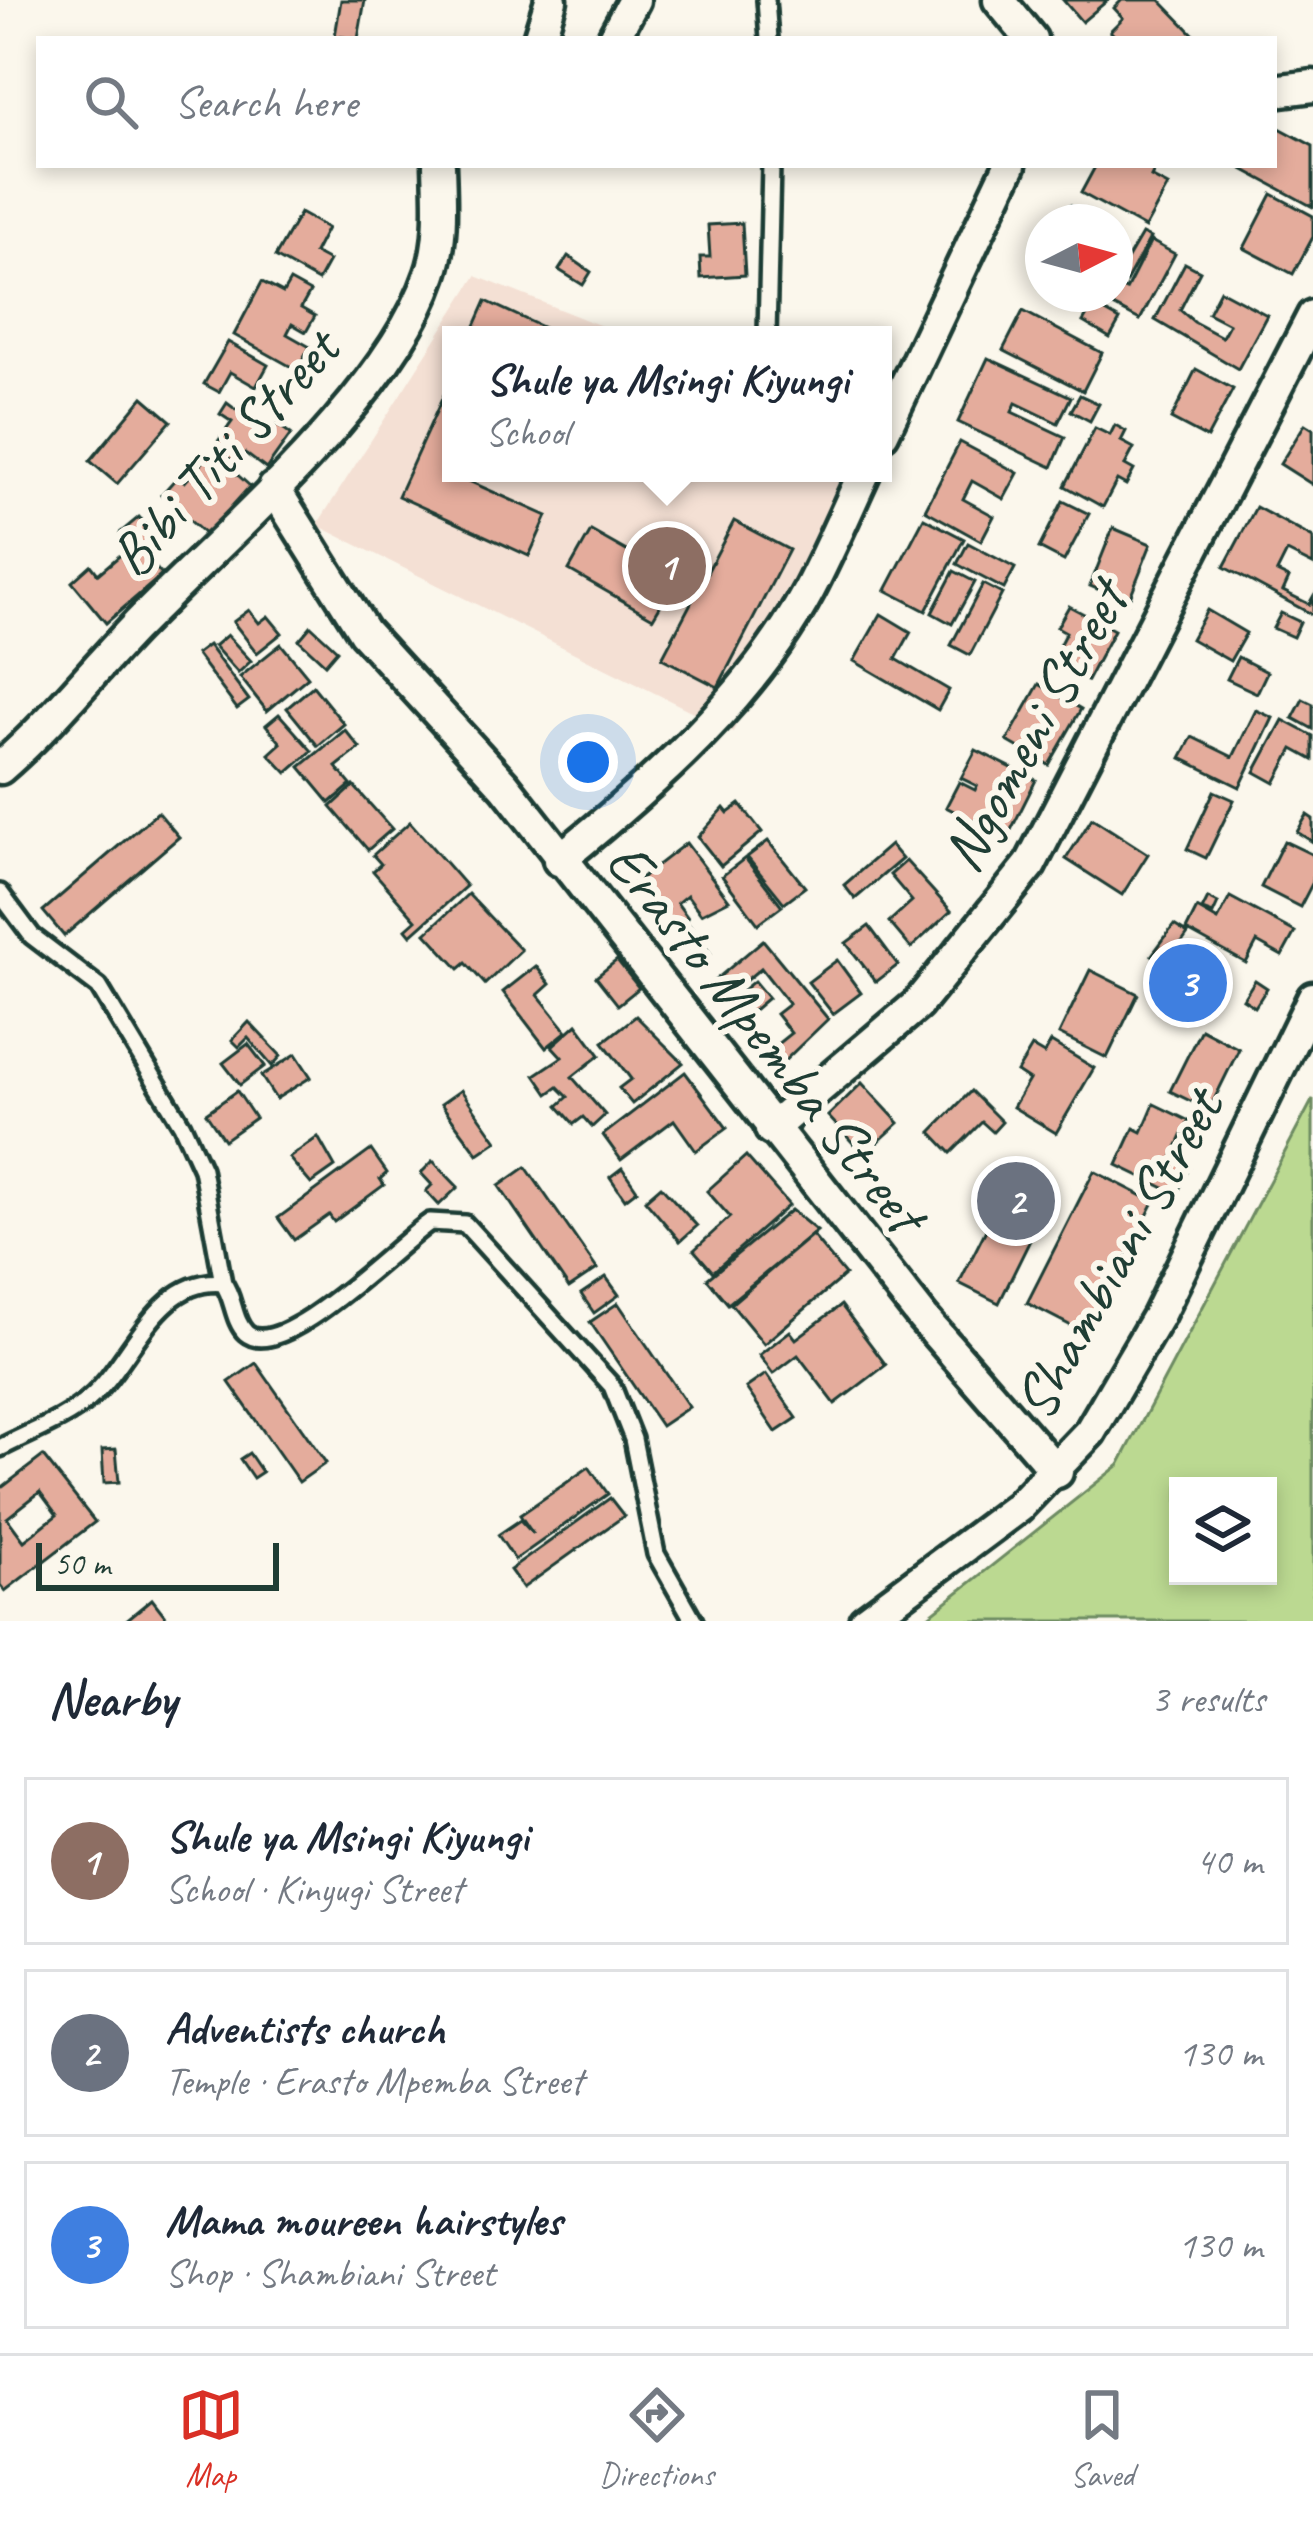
<!DOCTYPE html>
<meta charset="utf-8">
<style>
body{margin:0;font-family:Caveat,sans-serif;background:#f6f6f7;color:#1f2937}
.controls{position:absolute;right:36px;bottom:36px;display:grid;overflow:hidden;border-radius:0px;box-shadow:0 6px 18px #0003}
.controls button{width:108px;height:108px;display:grid;place-items:center;padding:0;border:0;border-bottom:3px solid #e0e1e3;background:#fff;color:#1f2937;font:60px sans-serif}
.compass{position:absolute;left:1025px;top:204px;width:108px;height:108px;border-radius:50%;background:#fff;box-shadow:0 6px 18px #0003;rotate:84deg}
.scale{position:absolute;left:36px;bottom:30px;width:243px;box-sizing:border-box;padding-left:12px;border:6px solid #1f3d34;border-top:0;font-size:33px;line-height:42px;white-space:nowrap;color:#1f3d34;-webkit-text-stroke:9px #fbf7ec;paint-order:stroke}
.you{position:absolute;left:588px;top:762px;width:42px;height:42px;margin:-30px;border:9px solid #fff;border-radius:50%;background:#1a73e8;box-shadow:0 0 0 18px #1a73e833}
.badge{display:grid;place-items:center;width:78px;height:78px;border-radius:50%;background:#d93025;color:#fff;font-size:39px;font-weight:700}
.pin{position:absolute;translate:-50% -50%;border:6px solid #fff;box-shadow:0 3px 12px #0006}
.popup{position:absolute;left:442px;top:326px;width:450px;height:156px;box-sizing:border-box;display:grid;place-content:center;border-radius:0px;background:#fff;filter:drop-shadow(0 3px 9px #0005);font-size:39px;white-space:nowrap;color:#747a83}
.popup b{font-size:45px;color:#1f2937}
.popup::after{content:'';position:absolute;left:50%;top:100%;margin-left:-24px;border:24px solid transparent;border-top-color:#fff}
.list{margin:0;padding:0;list-style:none}
h2{display:flex;justify-content:space-between;align-items:center;height:156px;margin:0;padding:0 48px;font-size:51px}
h2 small{font-size:39px;font-weight:400;color:#747a83}
.list li{display:grid;grid-template-columns:78px 1fr auto;gap:36px;align-items:center;box-sizing:border-box;height:168px;margin:0 24px 24px;padding:0 24px;border:3px solid #e0e1e3;border-radius:0px}
.list b{display:block;font-size:45px;white-space:nowrap}
.list p{margin:0;font-size:39px;white-space:nowrap;color:#747a83}
.list em{font-size:39px;font-style:normal;color:#747a83}
.icon{flex:none;width:66px;height:66px;fill:none;stroke:currentColor;stroke-width:2;stroke-linecap:round;stroke-linejoin:round}
.map{position:relative;flex:none;width:1313px;height:1621px;overflow:hidden}
.search{position:absolute;background:#fff;box-shadow:0 6px 18px #0003;left:36px;right:36px;top:36px;height:132px;display:flex;align-items:center;gap:30px;box-sizing:border-box;padding:0 42px;border-radius:0px;color:#747a83;font-size:45px}
.sheet{height:732px;background:#fff}
nav{display:flex;justify-content:space-around;align-items:center;box-sizing:border-box;height:168px;border-top:3px solid #e0e1e3;background:#fff;font-size:33px;color:#747a83}
nav a{display:grid;justify-items:center;gap:6px}
nav .on{color:#d93025}
.map>svg:first-child{display:block}
.built{fill:#f4e0d4}
.green{fill:#bbd991;stroke:#6d8b62;stroke-width:3;fill-rule:evenodd}
.building{fill:#e4ac9c;stroke:#1f3d34;stroke-width:3;fill-rule:evenodd}
.lines{fill:none;stroke-linecap:round;stroke-linejoin:round}
.service-casing{stroke:#1f3d34;stroke-width:24}
.minor-casing{stroke:#1f3d34;stroke-width:39}
.service{stroke:#fbf7ec;stroke-width:15}
.minor{stroke:#fbf7ec;stroke-width:30}
.labels{text-anchor:middle;stroke-width:12;stroke-linejoin:round;paint-order:stroke}
.street-label{font-size:60px;fill:#1f3d34;stroke:#fbf7ec}
</style>
<div class="map">
<svg width="1313" height="1621" viewBox="0 0 1313 1621">
<rect width="100%" height="100%" fill="#fbf7ec"/>
<filter id="ink" filterUnits="userSpaceOnUse"><feTurbulence type="fractalNoise" baseFrequency=".00833" numOctaves="2"/><feDisplacementMap in="SourceGraphic" scale="24" xChannelSelector="R" yChannelSelector="G"/><feConvolveMatrix kernelMatrix="1 2 1 2 8 2 1 2 1" color-interpolation-filters="sRGB"/></filter>
<g filter="url(#ink)">
<path class="built" d="M476,276L624,335H451V473H858L733,732L317,525Z"/>
<path class="green" d="M1313,1099V1621H922L1119,1465ZM1178,1486H1268V1576H1178Z"/>
<g class="building">
<path d="M341,0H365L358,39L335,36Z"/>
<path d="M1063,0H1108L1082,22Z"/>
<path d="M1122,0H1160L1195,36L1118,39L1110,31L1123,18L1114,8Z"/>
<path d="M1274,125L1313,146V207L1241,168L1274,165Z"/>
<path d="M1096,165H1157L1151,177L1168,186L1145,228L1081,193Z"/>
<path d="M1272,194L1313,216V237L1293,274L1244,248Z"/>
<path d="M1071,205L1103,222H1063Z"/>
<path d="M300,213L327,228L314,253L329,261L318,281L275,257Z"/>
<path d="M742,223L745,275L701,278L700,257H710L708,225Z"/>
<path d="M1142,234L1150,238L1126,282L1119,278L1115,285L1126,290L1151,241L1175,254L1140,320L1100,299L1115,294V251L1128,258Z"/>
<path d="M568,256L591,272L583,285L559,270Z"/>
<path d="M1185,263L1200,271L1180,310L1194,322L1222,337L1229,324L1208,313L1220,290L1267,315L1238,369L1155,320Z"/>
<path d="M290,281L310,292L301,308L315,316L306,332L292,324L287,334L310,347L297,370L234,335L262,282L283,293Z"/>
<path d="M486,301L559,335H471Z"/>
<path d="M1093,305L1120,320L1110,338L1083,322Z"/>
<path d="M1023,311L1102,353L1083,391L1003,350Z"/>
<path d="M228,342L268,365L256,387L230,372L219,392L204,384Z"/>
<path d="M988,358L1071,397L1058,423L1016,403L1012,412L1065,437L1052,467L958,422Z"/>
<path d="M1196,369L1233,389L1207,438L1171,419Z"/>
<path d="M451,379V473L547,516L529,556L398,496Z"/>
<path d="M1080,395L1099,404L1090,421L1071,411Z"/>
<path d="M143,397L171,421L117,484L90,461Z"/>
<path d="M227,403L269,434L277,424L291,434L266,469L245,453L237,464L214,447L232,422L220,414Z"/>
<path d="M1305,424L1313,429V485L1280,464Z"/>
<path d="M1115,425L1126,431L1121,441L1134,448L1125,465L1134,470L1126,485L1117,480L1103,507L1065,486L1095,428L1110,435Z"/>
<path d="M960,442L1018,473L1004,499L972,481L963,499L994,516L981,541L925,510Z"/>
<path d="M212,452L250,486L206,535L161,495L178,476L185,482Z"/>
<path d="M1063,501L1089,514L1064,561L1039,548Z"/>
<path d="M1256,507L1313,538V565L1287,552L1277,572L1289,578L1283,591L1309,604L1313,597V615L1224,567Z"/>
<path d="M139,517L160,542L145,555L162,575L106,623L72,582L91,565L98,574L131,546L120,533Z"/>
<path d="M924,518L964,539L926,611L886,590Z"/>
<path d="M734,521L789,550L718,687L662,658Z"/>
<path d="M1113,528L1151,544L1128,602L1090,586Z"/>
<path d="M591,531L676,579L653,618L569,570Z"/>
<path d="M968,543L1015,568L1004,589L957,564Z"/>
<path d="M954,571L975,582L952,624L932,613Z"/>
<path d="M983,584L1002,594L970,655L951,645Z"/>
<path d="M1069,606L1114,630L1087,681L1051,661L1066,632L1057,627Z"/>
<path d="M249,610L259,623L268,616L282,633L257,653L233,622Z"/>
<path d="M1207,610L1246,633L1230,661L1191,639Z"/>
<path d="M1281,613L1300,622L1293,637L1273,628Z"/>
<path d="M881,614L911,632L896,659L949,690L938,710L854,661Z"/>
<path d="M311,626L337,650L325,664L299,640Z"/>
<path d="M227,635L251,661L238,673L214,646Z"/>
<path d="M281,644L308,677L267,711L240,677Z"/>
<path d="M208,645L249,700L237,709L196,654Z"/>
<path d="M1238,657L1267,672L1257,693L1227,679Z"/>
<path d="M1039,684L1081,709L1049,765L1007,741Z"/>
<path d="M313,686L344,724L318,746L287,708Z"/>
<path d="M1303,699L1313,704V729L1293,718Z"/>
<path d="M1256,710L1273,718L1240,787L1181,758L1192,737L1233,757Z"/>
<path d="M279,714L312,751L287,773L269,754L281,743L266,725Z"/>
<path d="M1283,720L1313,736V760L1293,749L1275,783L1255,772Z"/>
<path d="M345,730L360,748L336,767L351,785L330,803L300,767Z"/>
<path d="M976,750L1036,780L1007,838L946,807L959,782L975,790L977,786L961,778Z"/>
<path d="M354,786L392,829L368,850L331,807Z"/>
<path d="M1214,791L1234,800L1206,858L1187,849Z"/>
<path d="M740,804L762,832L721,866L698,837L724,808L728,813Z"/>
<path d="M158,812L179,837L64,936L43,911Z"/>
<path d="M1307,815L1313,819V842L1297,832Z"/>
<path d="M1092,818L1148,854L1122,895L1066,859Z"/>
<path d="M410,822L466,886L411,935L406,929L416,920L373,871L381,864L373,855Z"/>
<path d="M768,841L805,887L784,903L747,857Z"/>
<path d="M1284,841L1313,855V882L1300,907L1261,887Z"/>
<path d="M686,843L729,900L701,914L687,895L677,903L688,918L670,933L633,884Z"/>
<path d="M890,845L902,859L855,899L844,885Z"/>
<path d="M745,858L782,906L758,924L722,876Z"/>
<path d="M906,861L951,911L911,948L889,922L912,901L890,875Z"/>
<path d="M468,894L521,950L485,984L466,963L459,969L426,933Z"/>
<path d="M1230,897L1295,932L1282,956L1257,942L1246,963L1186,930L1197,908L1218,920Z"/>
<path d="M1208,898L1218,903L1213,914L1202,910Z"/>
<path d="M689,925L711,954L701,962L679,934Z"/>
<path d="M1174,925L1188,934L1166,965L1152,955Z"/>
<path d="M869,926L898,965L876,982L846,943Z"/>
<path d="M763,940L828,1019L778,1067L766,1053L791,1033L776,1014L789,1004L761,968L728,995L732,999L754,981L768,998L742,1020L707,987Z"/>
<path d="M617,960L639,988L618,1005L596,977Z"/>
<path d="M837,960L861,993L833,1014L808,982Z"/>
<path d="M536,966L550,984L538,995L567,1031L546,1048L503,992Z"/>
<path d="M1090,970L1138,994L1107,1058L1059,1034Z"/>
<path d="M1255,980L1267,988L1255,1007L1243,999Z"/>
<path d="M636,1016L683,1063L632,1104L619,1088L631,1079L603,1042Z"/>
<path d="M249,1022L281,1056L272,1066L248,1038L239,1047L232,1040Z"/>
<path d="M577,1024L600,1055L572,1077L605,1115L592,1127L583,1117L574,1124L558,1106L568,1097L558,1087L548,1094L535,1075L562,1057L552,1046Z"/>
<path d="M1201,1029L1239,1049L1209,1110L1170,1091Z"/>
<path d="M1051,1042L1094,1068L1056,1133L1013,1107L1029,1080L1017,1072L1032,1047L1044,1054Z"/>
<path d="M248,1044L265,1066L240,1085L223,1063Z"/>
<path d="M296,1054L311,1077L276,1099L261,1076Z"/>
<path d="M685,1072L727,1128L696,1151L674,1120L621,1160L603,1135Z"/>
<path d="M862,1083L899,1123L864,1155L828,1116Z"/>
<path d="M461,1090L497,1141L478,1154L441,1104Z"/>
<path d="M237,1091L255,1118L224,1140L206,1113Z"/>
<path d="M971,1091L1002,1122L993,1132L982,1122L951,1153L931,1132Z"/>
<path d="M1154,1104L1189,1121L1172,1158L1190,1166L1177,1194L1117,1165L1134,1128L1142,1132Z"/>
<path d="M318,1137L335,1167L311,1184L289,1158Z"/>
<path d="M371,1150L387,1173L380,1179L384,1185L334,1222L329,1215L294,1240L278,1218Z"/>
<path d="M746,1156L789,1205L713,1272L694,1250L730,1217L707,1191Z"/>
<path d="M433,1161L458,1187L439,1205L426,1191L432,1185L421,1173Z"/>
<path d="M526,1167L597,1269L569,1288L499,1186Z"/>
<path d="M622,1168L637,1190L625,1199L610,1177Z"/>
<path d="M1094,1171L1154,1202L1087,1334L1027,1303Z"/>
<path d="M661,1186L697,1226L680,1241L645,1200Z"/>
<path d="M1000,1202L1039,1222L999,1303L959,1283Z"/>
<path d="M791,1210L817,1231L728,1304L707,1279Z"/>
<path d="M812,1235L845,1275L764,1344L731,1304Z"/>
<path d="M606,1277L619,1295L594,1313L581,1294Z"/>
<path d="M618,1303L689,1407L661,1426L590,1322Z"/>
<path d="M841,1305L886,1365L835,1404L798,1355L773,1374L759,1355L790,1331L796,1339Z"/>
<path d="M256,1363L326,1463L299,1482L229,1382Z"/>
<path d="M766,1374L797,1418L776,1432L746,1388Z"/>
<path d="M116,1449L119,1482L104,1483L102,1450Z"/>
<path d="M249,1453L262,1472L253,1478L240,1459Z"/>
<path d="M43,1456L95,1522L5,1591L0,1585V1489ZM40,1492L57,1515L24,1541L7,1518Z"/>
<path d="M589,1467L608,1494L515,1560L498,1535L520,1520L533,1534L520,1515Z"/>
<path d="M610,1498L624,1516L523,1588L510,1570Z"/>
<path d="M152,1599L169,1621H125Z"/>
</g>
<g class="lines">
<defs>
<g id="service">
<path d="M766,0L769,39"/>
<path d="M767,335L771,165"/>
<path d="M0,893L32,936L99,987L182,1125L202,1169L223,1283"/>
<path d="M0,1448C30,1432 63,1421 89,1399C132,1362 157,1276 223,1283C234,1297 233,1321 246,1333C281,1364 399,1242 430,1222L465,1224L612,1386L633,1439L656,1554L694,1621"/>
</g>
<g id="minor">
<path d="M999,0L1031,39"/>
<path d="M539,39L551,0"/>
<path d="M613,39L634,0"/>
<path d="M1274,91L1313,86"/>
<path d="M883,433L1010,165"/>
<path d="M274,488L364,632L505,786L923,1318L1057,1472"/>
<path d="M0,768C49,726 88,676 133,629C224,535 389,398 431,274C443,240 440,200 439,165"/>
<path d="M559,860C652,785 752,697 809,590C829,552 846,512 864,473"/>
<path d="M771,1129L917,1005L1030,865L1313,316"/>
<path d="M865,1621L1018,1507L1090,1432L1158,1316L1313,998"/>
</g>
</defs>
<use href="#service" class="service-casing"/>
<use href="#minor" class="minor-casing"/>
<use href="#service" class="service"/>
<use href="#minor" class="minor"/>
</g>
</g>
<g class="labels">
<g class="street-label">
<text transform="translate(223 452) rotate(-48)" y="21">Bibi Titi Street</text>
<text transform="translate(1033 726) rotate(-61)" y="21">Ngomeni Street</text>
<text transform="translate(767 1036) rotate(52)" y="21">Erasto Mpemba Street</text>
<text transform="translate(1117 1254) rotate(-61)" y="21">Shambiani Street</text>
</g>
</g>
</svg>
<div class="controls">
<button><svg class="icon" aria-label="layers" viewBox="0 0 24 24"><path d="M12 4l9 5-9 5-9-5zM3 14l9 5 9-5"/></svg></button>
</div>
<svg class="compass" viewBox="-18 -18 36 36"><path d="M0-13l5 13h-10z" fill="#e53935"/><path d="M0 13l5-13h-10z" fill="#747a83"/></svg>
<div class="scale">50 m</div>
<div class="you"></div>
<div class="pin badge" style="left:667px;top:566px;background:#8d6e63">1</div>
<div class="popup"><b>Shule ya Msingi Kiyungi</b>School</div>
<div class="pin badge" style="left:1016px;top:1201px;background:#6b7280">2</div>
<div class="pin badge" style="left:1188px;top:983px;background:#3f7fe0">3</div>
<div class="search"><svg class="icon" aria-label="search" viewBox="0 0 24 24"><circle cx="10" cy="10" r="6"/><path d="M15 15l6 6"/></svg>Search here</div>
</div>
<section class="sheet">
<h2>Nearby<small>3 results</small></h2>
<ul class="list">
<li><span class="badge" style="background:#8d6e63">1</span><div><b>Shule ya Msingi Kiyungi</b><p>School · Kinyugi Street</p></div><em>40 m</em></li>
<li><span class="badge" style="background:#6b7280">2</span><div><b>Adventists church</b><p>Temple · Erasto Mpemba Street</p></div><em>130 m</em></li>
<li><span class="badge" style="background:#3f7fe0">3</span><div><b>Mama moureen hairstyles</b><p>Shop · Shambiani Street</p></div><em>130 m</em></li>
</ul>
</section>
<nav>
<a class="on"><svg class="icon" aria-label="map" viewBox="0 0 24 24"><path d="M3 6l6-2 6 2 6-2v14l-6 2-6-2-6 2zM9 4v14M15 6v14"/></svg>Map</a>
<a><svg class="icon" aria-label="directions" viewBox="0 0 24 24"><path d="M12 3l9 9-9 9-9-9zM9 14v-3h6M13 9l2 2-2 2"/></svg>Directions</a>
<a><svg class="icon" aria-label="saved" viewBox="0 0 24 24"><path d="M7 4h10v16l-5-4-5 4z"/></svg>Saved</a>
</nav>
